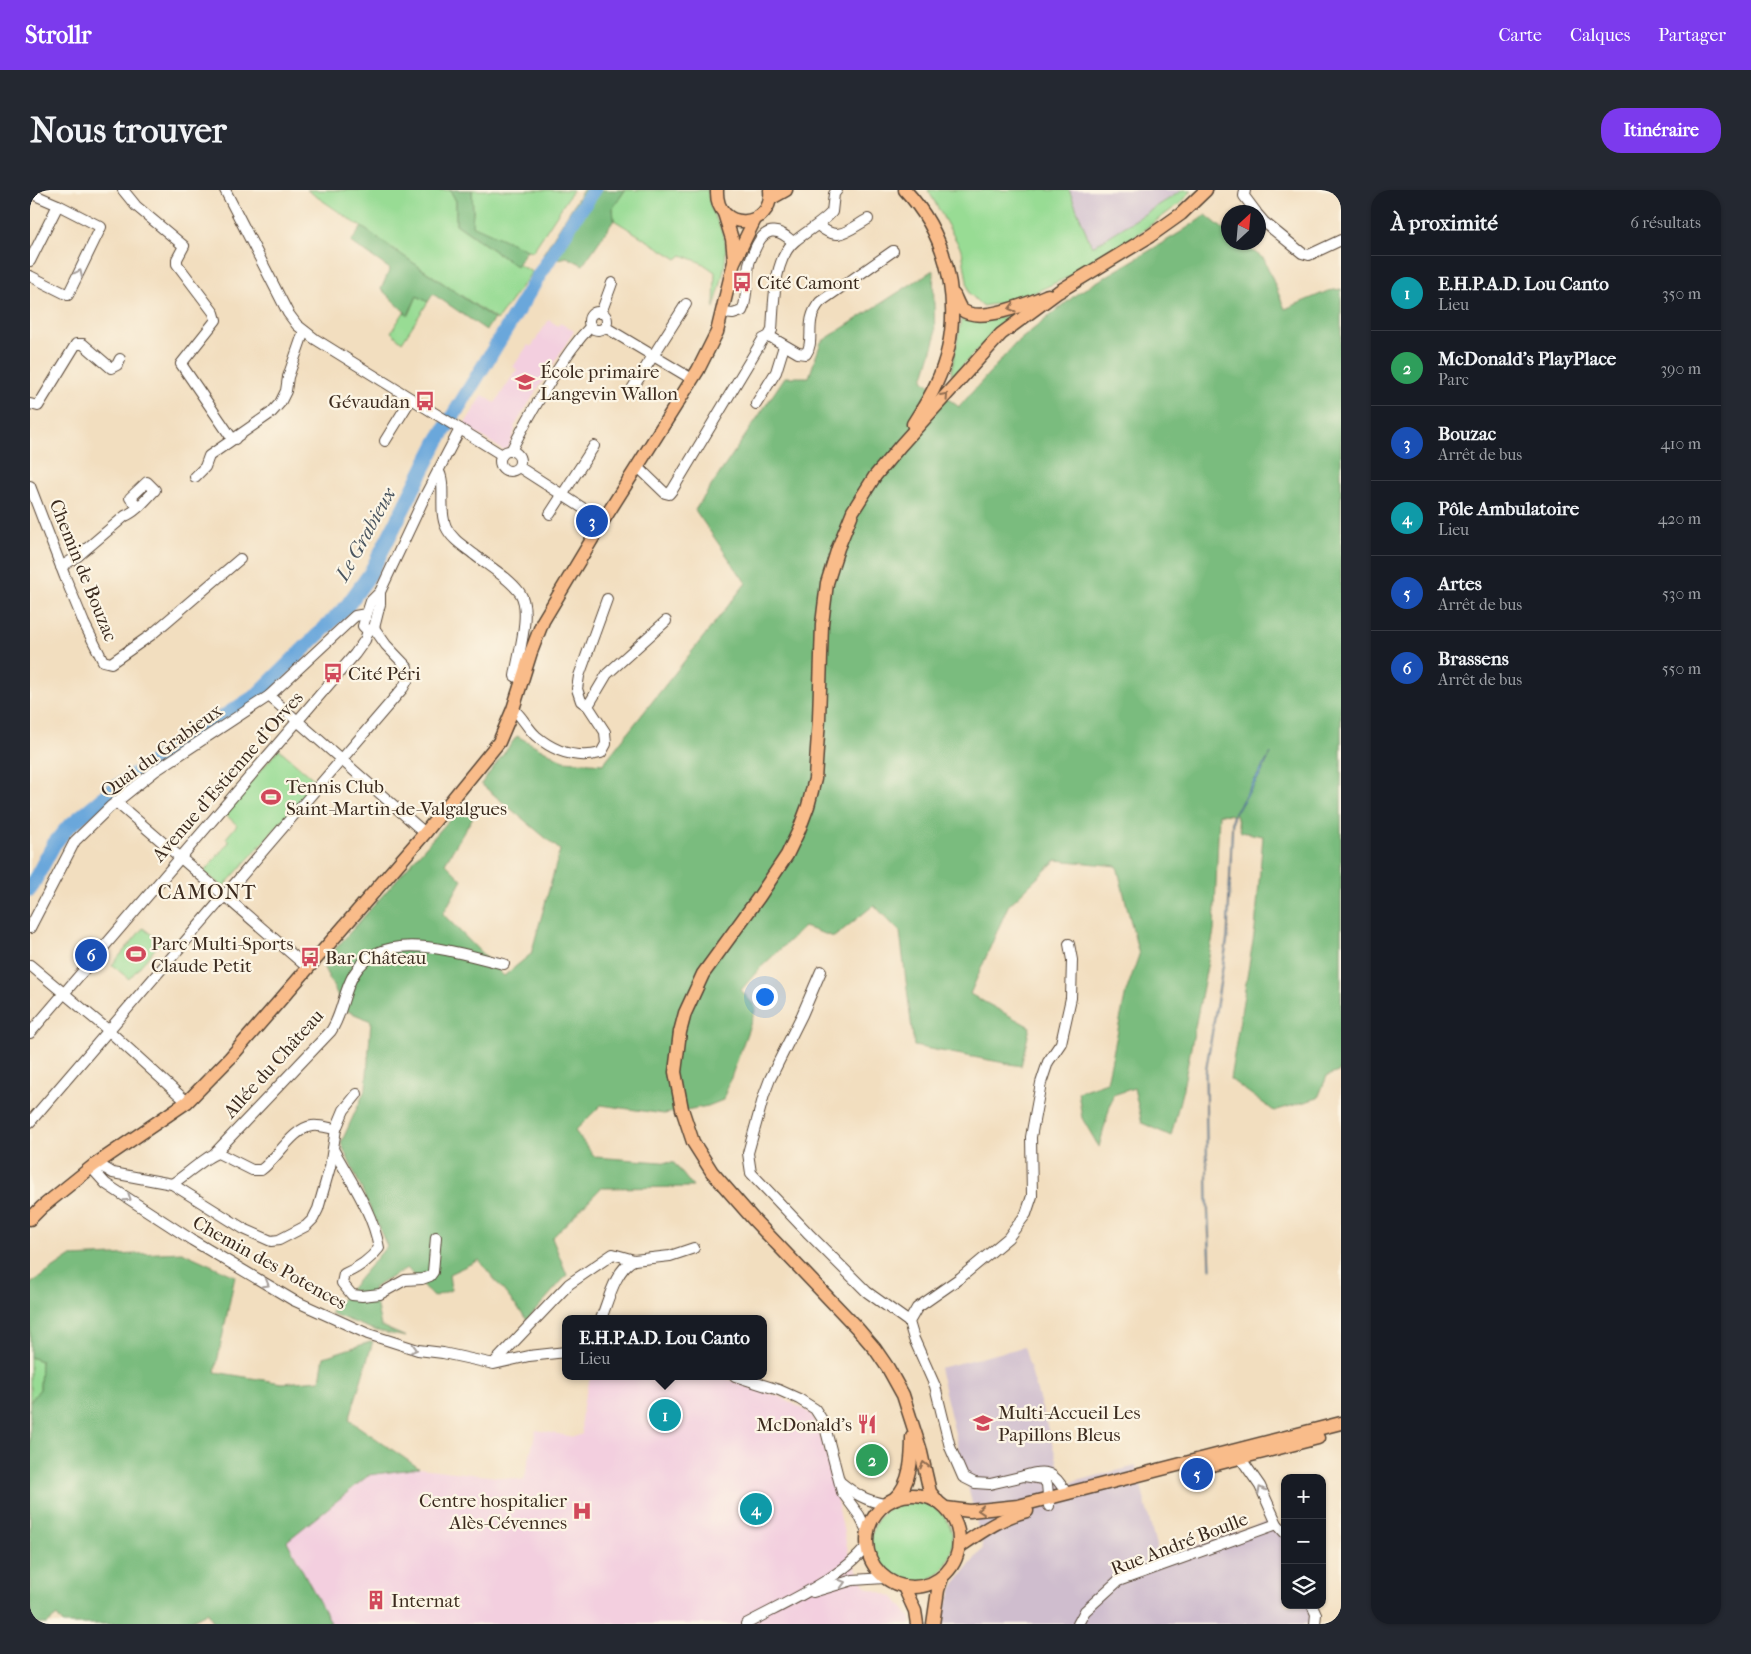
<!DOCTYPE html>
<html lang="fr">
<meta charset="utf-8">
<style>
body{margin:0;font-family:"IM FELL French Canon",serif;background:#242831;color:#f1f3f6}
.controls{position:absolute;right:15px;bottom:15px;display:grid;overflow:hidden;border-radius:10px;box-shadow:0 1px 4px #0004}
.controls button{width:45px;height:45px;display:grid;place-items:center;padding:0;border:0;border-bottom:1px solid #363941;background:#171b24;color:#f1f3f6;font:25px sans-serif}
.compass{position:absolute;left:1191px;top:15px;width:45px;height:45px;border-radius:50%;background:#171b24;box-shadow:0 1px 4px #0004;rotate:26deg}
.you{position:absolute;left:734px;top:806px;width:18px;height:18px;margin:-12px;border:4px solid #fff;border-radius:50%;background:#1a73e8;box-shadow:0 0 0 8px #1a73e833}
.badge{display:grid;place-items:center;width:32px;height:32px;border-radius:50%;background:#7c3aed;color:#fff;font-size:16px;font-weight:700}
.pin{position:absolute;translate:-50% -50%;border:2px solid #fff;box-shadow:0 1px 5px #0006}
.popup{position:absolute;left:532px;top:1125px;width:205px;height:65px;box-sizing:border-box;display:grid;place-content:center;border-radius:10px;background:#171b24;filter:drop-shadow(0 1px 4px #0005);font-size:16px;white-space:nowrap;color:#9ea1a6}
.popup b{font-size:19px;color:#f1f3f6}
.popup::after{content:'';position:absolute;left:50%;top:100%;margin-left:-10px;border:10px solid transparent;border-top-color:#171b24}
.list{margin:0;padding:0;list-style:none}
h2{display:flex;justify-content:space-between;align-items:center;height:65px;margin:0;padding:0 20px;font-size:21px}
h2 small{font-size:16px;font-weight:400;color:#9ea1a6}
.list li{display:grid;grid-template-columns:32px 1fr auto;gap:15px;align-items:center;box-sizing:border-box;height:75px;padding:0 20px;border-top:1px solid #363941}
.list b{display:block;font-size:19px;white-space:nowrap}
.list p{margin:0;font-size:16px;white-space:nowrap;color:#9ea1a6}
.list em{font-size:16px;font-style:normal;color:#9ea1a6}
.icon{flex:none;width:28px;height:28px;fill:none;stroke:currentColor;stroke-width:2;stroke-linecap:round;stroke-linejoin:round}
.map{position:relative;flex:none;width:1311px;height:1434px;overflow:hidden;border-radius:20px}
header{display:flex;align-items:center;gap:30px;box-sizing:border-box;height:70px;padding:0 25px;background:#7c3aed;color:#fff}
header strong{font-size:24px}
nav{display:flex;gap:28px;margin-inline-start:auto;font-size:18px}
.intro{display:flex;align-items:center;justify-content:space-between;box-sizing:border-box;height:120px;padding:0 30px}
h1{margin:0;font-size:35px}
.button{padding:12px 22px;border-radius:20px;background:#7c3aed;color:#fff;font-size:18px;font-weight:700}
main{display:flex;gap:30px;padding:0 30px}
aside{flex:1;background:#171b24;border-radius:20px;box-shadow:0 1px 4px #0004}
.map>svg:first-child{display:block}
.built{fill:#f3cfdf}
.industrial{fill:#cfbdce}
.green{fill:#98dc94;stroke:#6a8359}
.forest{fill:#7abc7e;stroke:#5a734e}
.water{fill:#6aa7db;stroke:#52687c}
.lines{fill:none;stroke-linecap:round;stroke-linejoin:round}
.river{stroke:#6aa7db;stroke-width:15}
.minor-casing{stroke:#564536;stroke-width:12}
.major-casing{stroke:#564536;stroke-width:15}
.minor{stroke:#fff;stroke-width:10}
.major{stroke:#f9bc8a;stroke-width:12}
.oneway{stroke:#a79f9a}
.oneway2{stroke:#906c4f}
.labels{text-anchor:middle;stroke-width:4.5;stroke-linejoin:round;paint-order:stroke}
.poi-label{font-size:19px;fill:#3b2a1e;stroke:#fcf5e5;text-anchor:start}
.street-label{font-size:19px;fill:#3b2a1e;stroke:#fcf5e5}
.water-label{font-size:20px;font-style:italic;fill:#4b5660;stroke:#fcf5e5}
.quarter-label{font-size:21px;letter-spacing:1px;fill:#3b2a1e;stroke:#fcf5e5}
</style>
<header>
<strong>Strollr</strong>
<nav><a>Carte</a><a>Calques</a><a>Partager</a></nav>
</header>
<div class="intro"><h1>Nous trouver</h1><a class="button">Itinéraire</a></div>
<main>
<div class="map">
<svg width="1311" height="1434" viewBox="0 0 1311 1434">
<rect width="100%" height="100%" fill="#fcf5e5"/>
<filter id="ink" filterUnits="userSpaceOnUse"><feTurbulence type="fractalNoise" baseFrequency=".02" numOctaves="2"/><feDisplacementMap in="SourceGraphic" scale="10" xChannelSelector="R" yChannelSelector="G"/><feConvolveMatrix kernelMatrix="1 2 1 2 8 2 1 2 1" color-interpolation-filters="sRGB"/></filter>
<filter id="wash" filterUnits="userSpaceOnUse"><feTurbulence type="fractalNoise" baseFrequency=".0096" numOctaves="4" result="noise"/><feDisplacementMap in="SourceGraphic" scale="20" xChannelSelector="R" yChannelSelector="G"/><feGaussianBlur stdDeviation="1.12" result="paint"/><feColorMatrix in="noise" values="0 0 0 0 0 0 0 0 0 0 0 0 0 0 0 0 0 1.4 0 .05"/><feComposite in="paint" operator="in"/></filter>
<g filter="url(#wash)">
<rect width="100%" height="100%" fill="#f2debf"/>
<g class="built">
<path d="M519,130L528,136L530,133L544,141L484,237L485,239L479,257L473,260L434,235L453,205L465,213L487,179L483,177L498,155L501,157Z"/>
<path d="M561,1186H688L751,1207L782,1224L796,1262L819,1365L836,1397L864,1407L881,1428V1434H301L257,1351L339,1285L389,1278L494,1290L506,1240L544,1247L552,1244L551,1230L554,1210Z"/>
</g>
<g class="industrial">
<path d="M1039,0H1153L1062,57Z"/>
<path d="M994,1157L1034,1294L1106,1276L1129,1368L1242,1330L1255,1349V1415H1278L1282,1434H912L913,1424L924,1395L953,1358L909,1178Z"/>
</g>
<g class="green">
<path d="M277,0H420L426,11V34L486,76L488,74L502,82L467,130Z"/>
<path d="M442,0H543L503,61L497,60L441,35L443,22Z"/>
<path d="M595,0H678C678,22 691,32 695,52C699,70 689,99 684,118L685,82L672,73L652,65L647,69L584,30L583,18Z"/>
<path d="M898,0H1039L1062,57L1153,0H1162L1152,12L1104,47L1036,88L986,111L952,116L939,103L932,61Z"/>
<path d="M387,106L398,112L372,152L361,142L374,122L379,125Z"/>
<path d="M984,124L985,126L944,163L925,184H921L931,130L948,132Z"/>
<path d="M249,559L287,592L193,697L174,682L199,652L196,648L207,635L194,623Z"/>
<path d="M113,738L131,752L99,789L82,775Z"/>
<path d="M0,1167L11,1171L10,1199L0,1212Z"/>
<circle cx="882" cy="1352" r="41"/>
</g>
<g class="forest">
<path d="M420,0H442L443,22L442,35L497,60L486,76L426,34V11Z"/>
<path d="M553,0H595L583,18L584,30L553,75L537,67L525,70L513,64Z"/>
<path d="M1176,25L1198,43V52L1212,53L1234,69L1255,119L1298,101L1311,99V881L1297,886L1288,908L1244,921L1200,889L1225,739L1233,646L1211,642L1206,625L1189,624L1184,741L1153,898L1141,946L1112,933L1104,898L1083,905L1069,957L1052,928L1048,902L1077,892L1096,802L1109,765L1087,676L1026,670L978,716L940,804L1000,837L991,876L884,856L870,742L844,715L804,747L774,737L730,778L711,800L726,818L693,910L678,916L634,924L571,915L545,941L565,967L644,973L663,997L571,998L522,1048L537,1085L497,1130L449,1070L419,1084L421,1100L403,1107L377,1078L343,1098L351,1136L376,1147L347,1141L300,1123L357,1056L311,953L336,898L341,831L315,820L292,774L429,619L443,627L415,673L432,690L413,724L474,786L501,764L530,660L451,594L487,546L534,571L573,574L716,393L665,320L755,187H779L791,152L903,80L905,150L893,190L929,217L985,154L1048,103L1151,42Z"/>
<path d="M332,37L464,129L456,140L403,104L398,112L387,106L378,125L351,99L360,79L321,52Z"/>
<path d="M152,1062L205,1086L185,1182L252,1193L290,1190L294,1167L343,1151L319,1230L389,1278L339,1285L257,1351L301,1434H184L178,1422L155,1434H33L27,1426L17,1434H0V1212L10,1199L11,1171L0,1167V1094L40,1067Z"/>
</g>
<path class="water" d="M1241,563L1231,584L1203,627L1198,748L1176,883L1178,1008L1181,1079H1180L1177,1012L1175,883L1197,747L1202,627Z"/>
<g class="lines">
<path class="river" d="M0,699L24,654L38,637L84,599L139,561L226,506L317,416L340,384L407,252L543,30L564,0"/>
</g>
</g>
<g filter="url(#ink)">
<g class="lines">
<defs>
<g id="minor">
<path d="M93,0L106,16L154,56L147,69V74L184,123L186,130L151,174L201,247L205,249"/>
<path d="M195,0L258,123L267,135L285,149L472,265"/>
<path d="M1215,0L1214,6L1226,22"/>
<path d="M0,3L28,15L71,37L38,105L0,86"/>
<path d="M1228,25L1234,32L1272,63L1279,65L1311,50"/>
<path d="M788,35C808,53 818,40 838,29"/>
<path d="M0,71L28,15"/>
<circle cx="568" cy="131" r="9"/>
<path d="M571,123L582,93"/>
<path d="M693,123L703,124L712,121L714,116C717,102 717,88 719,74C720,69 723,64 725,59C734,38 746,36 763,52"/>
<path d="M575,137L662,189"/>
<path d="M739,146L768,163L776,164C786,150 773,132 790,112L863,61"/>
<path d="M602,199L656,114"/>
<path d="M0,214L8,216L46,154H53L81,178L87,175L90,169"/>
<path d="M726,214L746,182L754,156"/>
<path d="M355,251L381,209"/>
<circle cx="480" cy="271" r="10"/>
<path d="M481,261C493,236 507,213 521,190C534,170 545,152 561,136"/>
<path d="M607,276L635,303L639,304L643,299L733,149L739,146L742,140C744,114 743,69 765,51C777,41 791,34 802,22L804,4L807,0"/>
<path d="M489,277L573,331"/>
<path d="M408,280C417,293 408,320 416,337C422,350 435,357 446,366C460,377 479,388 490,403C502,421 488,465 485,486L492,490"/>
<path d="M165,287L175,277L179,266L241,223L250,213L256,201L258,187L274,141"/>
<path d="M0,296L35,387L54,433L73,471L81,473L121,445L210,369"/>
<path d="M520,324L564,256"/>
<path d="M31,377L48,366L95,326C106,322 116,309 125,300L117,292L100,308L108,316"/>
<path d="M339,440L344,438L350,414V402"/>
<path d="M338,441L333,436L341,411L350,402L395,306L430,239"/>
<path d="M239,506L395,643"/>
<path d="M558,516L577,484L636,431"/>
<path d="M483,519C492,526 497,538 506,546C525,562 547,569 571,563L576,554L575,542L558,516L551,511L547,499L549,486L577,409"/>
<path d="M86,612L278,778"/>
<path d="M0,738L45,651L80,617L125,581L239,506L325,426L336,424"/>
<path d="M0,775L78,840L157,912"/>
<path d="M791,781L772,825L740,889L734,905L718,963L721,983L779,1044L837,1102L879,1132"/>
<path d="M0,843L325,464L335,450L338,441"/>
<path d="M0,932L373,498L379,487L377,477L356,455L344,438"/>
<path d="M306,939L300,977L288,1019L283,1029L276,1036L249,1050L241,1051L214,1039L142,994L83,983L73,977L63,976L66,983L76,994L162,1050L263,1110L338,1144L388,1160L413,1163L464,1174L499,1166L536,1162"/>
<path d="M303,959C320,990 343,1022 349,1058C340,1070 328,1078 314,1084L312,1093L322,1105L332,1106L350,1104L375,1090L392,1089L400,1086L403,1082L406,1047"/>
<path d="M185,963L301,841C313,823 313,802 324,784C354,735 429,764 474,774"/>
<path d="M142,994C155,986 177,965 188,963L222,980H231C246,970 263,938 282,936C290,935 298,938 306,939L314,920L327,904"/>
<path d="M571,1129C578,1111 586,1078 604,1070"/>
<path d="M464,1173L539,1094L583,1064L604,1070L640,1066L664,1058"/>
<path d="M705,1186L749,1200L769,1209L785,1219L794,1233L812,1302L829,1325L837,1341"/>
<path d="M1207,1263L1230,1296L1247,1334L1255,1343"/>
<path d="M994,1286L960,1294L945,1293L933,1287L920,1257L905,1196L884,1149L879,1132L887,1118L930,1088L978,1048L996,1024L1002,1006L1001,947L1011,893L1018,872L1031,853L1041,808L1042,770L1039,754"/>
<path d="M810,1292C825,1304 836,1311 855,1314"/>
<path d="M1019,1316L1017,1294L1013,1289L994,1286C1017,1278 1025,1283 1036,1303"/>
<path d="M783,1402L823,1390L855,1388"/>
<path d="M1282,1415L1286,1424L1285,1434"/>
<path d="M716,1434C753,1414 811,1389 837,1356"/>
<path d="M1048,1434L1055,1421L1088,1391L1247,1334"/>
</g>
<g id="major">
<path d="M687,0C685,43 744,40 740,0"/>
<path d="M875,0C923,51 936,130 906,194C900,208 891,221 883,234"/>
<path d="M740,9L756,0"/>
<path d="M694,23L702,49L704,69"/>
<path d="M924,105C926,109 928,115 931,119C949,135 999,113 1018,105"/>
<path d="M0,1029L12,1017L63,976L157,912L200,868L395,643L469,552L483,519L501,462L513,431L573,331L668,180L687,142L704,72L725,29"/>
<path d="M1182,1275L1288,1248"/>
<circle cx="883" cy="1351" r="46"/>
<path d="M865,1308C881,1294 882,1266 882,1247"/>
<path d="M908,1312L900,1302L890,1258L873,1205L858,1178L845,1159L827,1138L724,1030L682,982L663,952L652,919L645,882L650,842L655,823L673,784L729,707L757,665L769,640L778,616L785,589L789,529L792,434L797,393L808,358L823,321L845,286L871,255L971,144L1028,102L1120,46L1151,24L1176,0"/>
<path d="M916,1318L940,1321L988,1316L1311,1233"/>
<path d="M929,1357C951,1342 972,1327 997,1321"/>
<path d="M874,1397L885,1421L887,1434"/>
<path d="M903,1434L908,1400L912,1388"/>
</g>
</defs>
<use href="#minor" class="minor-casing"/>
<use href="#major" class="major-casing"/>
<use href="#minor" class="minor"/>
<use href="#major" class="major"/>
</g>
<defs><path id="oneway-chevron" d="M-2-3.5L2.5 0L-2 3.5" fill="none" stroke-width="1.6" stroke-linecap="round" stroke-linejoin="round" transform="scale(1.25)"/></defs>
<g class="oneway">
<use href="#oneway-chevron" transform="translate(49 83) rotate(-64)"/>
<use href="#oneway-chevron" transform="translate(98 1008) rotate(33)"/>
<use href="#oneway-chevron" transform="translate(236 1094) rotate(30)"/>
<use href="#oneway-chevron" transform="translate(384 1159) rotate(15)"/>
<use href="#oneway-chevron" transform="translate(1231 1300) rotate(-117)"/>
<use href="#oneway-chevron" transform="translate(812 1393) rotate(-16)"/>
</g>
<g class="oneway2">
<use href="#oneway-chevron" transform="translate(982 118) rotate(164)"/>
<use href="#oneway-chevron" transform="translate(915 206) rotate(-48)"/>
<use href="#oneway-chevron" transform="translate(894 1275) rotate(-104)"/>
<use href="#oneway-chevron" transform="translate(951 1320) rotate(175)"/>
</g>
</g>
<defs>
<symbol id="bus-bare" viewBox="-9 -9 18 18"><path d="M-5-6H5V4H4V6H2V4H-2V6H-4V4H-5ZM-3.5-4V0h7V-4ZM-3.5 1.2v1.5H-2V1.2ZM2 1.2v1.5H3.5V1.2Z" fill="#d1495b" stroke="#fcf5e5" stroke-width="2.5" paint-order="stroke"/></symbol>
<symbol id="school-bare" viewBox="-9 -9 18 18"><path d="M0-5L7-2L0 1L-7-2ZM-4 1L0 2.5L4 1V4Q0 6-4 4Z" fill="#d1495b" stroke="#fcf5e5" stroke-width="2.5" paint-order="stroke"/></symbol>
<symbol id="stadium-bare" viewBox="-9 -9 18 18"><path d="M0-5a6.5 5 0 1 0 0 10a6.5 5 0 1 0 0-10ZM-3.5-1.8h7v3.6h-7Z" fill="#d1495b" stroke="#fcf5e5" stroke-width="2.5" paint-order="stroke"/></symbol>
<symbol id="restaurant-bare" viewBox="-9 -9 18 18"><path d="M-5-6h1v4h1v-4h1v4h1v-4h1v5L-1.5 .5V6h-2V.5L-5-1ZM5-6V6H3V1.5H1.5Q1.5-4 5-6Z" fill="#d1495b" stroke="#fcf5e5" stroke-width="2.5" paint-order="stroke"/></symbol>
<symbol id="hospital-bare" viewBox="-9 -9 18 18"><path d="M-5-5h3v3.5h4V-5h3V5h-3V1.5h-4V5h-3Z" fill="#d1495b" stroke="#fcf5e5" stroke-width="2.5" paint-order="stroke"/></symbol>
<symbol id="building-bare" viewBox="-9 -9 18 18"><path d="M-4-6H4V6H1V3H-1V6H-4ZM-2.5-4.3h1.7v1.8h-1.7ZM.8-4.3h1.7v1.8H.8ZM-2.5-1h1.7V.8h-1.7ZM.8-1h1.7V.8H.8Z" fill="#d1495b" stroke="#fcf5e5" stroke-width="2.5" paint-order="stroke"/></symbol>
</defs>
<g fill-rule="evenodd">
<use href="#bus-bare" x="698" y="78" width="28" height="28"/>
<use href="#school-bare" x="481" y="178" width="28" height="28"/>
<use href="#bus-bare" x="381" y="197" width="28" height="28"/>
<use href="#bus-bare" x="289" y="469" width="28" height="28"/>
<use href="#stadium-bare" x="227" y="593" width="28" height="28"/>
<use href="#stadium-bare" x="92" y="750" width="28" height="28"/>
<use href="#bus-bare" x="266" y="753" width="28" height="28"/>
<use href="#school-bare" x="939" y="1219" width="28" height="28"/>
<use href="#restaurant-bare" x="823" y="1220" width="28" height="28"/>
<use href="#hospital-bare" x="538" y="1307" width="28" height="28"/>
<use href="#building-bare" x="332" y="1396" width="28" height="28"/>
</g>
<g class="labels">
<g class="poi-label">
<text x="727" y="99">Cité Camont</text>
<text x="510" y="188">École primaire<tspan x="510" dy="22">Langevin Wallon</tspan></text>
<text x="380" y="218" text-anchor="end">Gévaudan</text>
<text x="318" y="490">Cité Péri</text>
<text x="256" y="603">Tennis Club<tspan x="256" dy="22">Saint-Martin-de-Valgalgues</tspan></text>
<text x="121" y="760">Parc Multi-Sports<tspan x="121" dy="22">Claude Petit</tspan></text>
<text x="295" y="774">Bar Château</text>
<text x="968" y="1229">Multi-Accueil Les<tspan x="968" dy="22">Papillons Bleus</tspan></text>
<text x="822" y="1241" text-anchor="end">McDonald's</text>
<text x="537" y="1317" text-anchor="end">Centre hospitalier<tspan x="537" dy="22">Alès-Cévennes</tspan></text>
<text x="361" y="1417">Internat</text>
</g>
<g class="street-label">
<text transform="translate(54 380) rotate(68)" y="7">Chemin de Bouzac</text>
<text transform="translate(131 560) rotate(-36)" y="7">Quai du Grabieux</text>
<text transform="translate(197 586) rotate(-49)" y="7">Avenue d'Estienne d'Orves</text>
<text transform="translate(243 873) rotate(-48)" y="7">Allée du Château</text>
<text transform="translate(240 1072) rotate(29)" y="7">Chemin des Potences</text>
<text transform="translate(1149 1353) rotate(-21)" y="7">Rue André Boulle</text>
</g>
<g class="water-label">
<text transform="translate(335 344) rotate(-61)" y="7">Le Grabieux</text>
</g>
<g class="quarter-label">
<text x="177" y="709">CAMONT</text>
</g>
</g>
</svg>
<div class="controls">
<button>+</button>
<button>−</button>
<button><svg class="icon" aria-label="layers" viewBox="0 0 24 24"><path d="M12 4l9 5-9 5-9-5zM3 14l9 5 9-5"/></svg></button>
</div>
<svg class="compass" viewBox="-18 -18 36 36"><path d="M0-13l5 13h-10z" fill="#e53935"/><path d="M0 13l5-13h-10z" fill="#9ea1a6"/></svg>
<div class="you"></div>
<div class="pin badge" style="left:635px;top:1225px;background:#0f9aa8">1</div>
<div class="popup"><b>E.H.P.A.D. Lou Canto</b>Lieu</div>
<div class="pin badge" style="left:842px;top:1270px;background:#2e9e5b">2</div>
<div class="pin badge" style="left:562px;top:331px;background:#1a4fb4">3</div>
<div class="pin badge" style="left:726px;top:1319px;background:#0f9aa8">4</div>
<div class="pin badge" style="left:1167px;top:1284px;background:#1a4fb4">5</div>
<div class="pin badge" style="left:61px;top:765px;background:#1a4fb4">6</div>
</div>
<aside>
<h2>À proximité<small>6 résultats</small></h2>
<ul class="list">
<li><span class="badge" style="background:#0f9aa8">1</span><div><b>E.H.P.A.D. Lou Canto</b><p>Lieu</p></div><em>350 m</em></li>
<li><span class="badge" style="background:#2e9e5b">2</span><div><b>McDonald's PlayPlace</b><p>Parc</p></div><em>390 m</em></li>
<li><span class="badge" style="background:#1a4fb4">3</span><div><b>Bouzac</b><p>Arrêt de bus</p></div><em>410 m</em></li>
<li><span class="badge" style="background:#0f9aa8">4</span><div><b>Pôle Ambulatoire</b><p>Lieu</p></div><em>420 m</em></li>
<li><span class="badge" style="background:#1a4fb4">5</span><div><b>Artes</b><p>Arrêt de bus</p></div><em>530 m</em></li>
<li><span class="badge" style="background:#1a4fb4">6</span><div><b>Brassens</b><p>Arrêt de bus</p></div><em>550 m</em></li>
</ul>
</aside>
</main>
